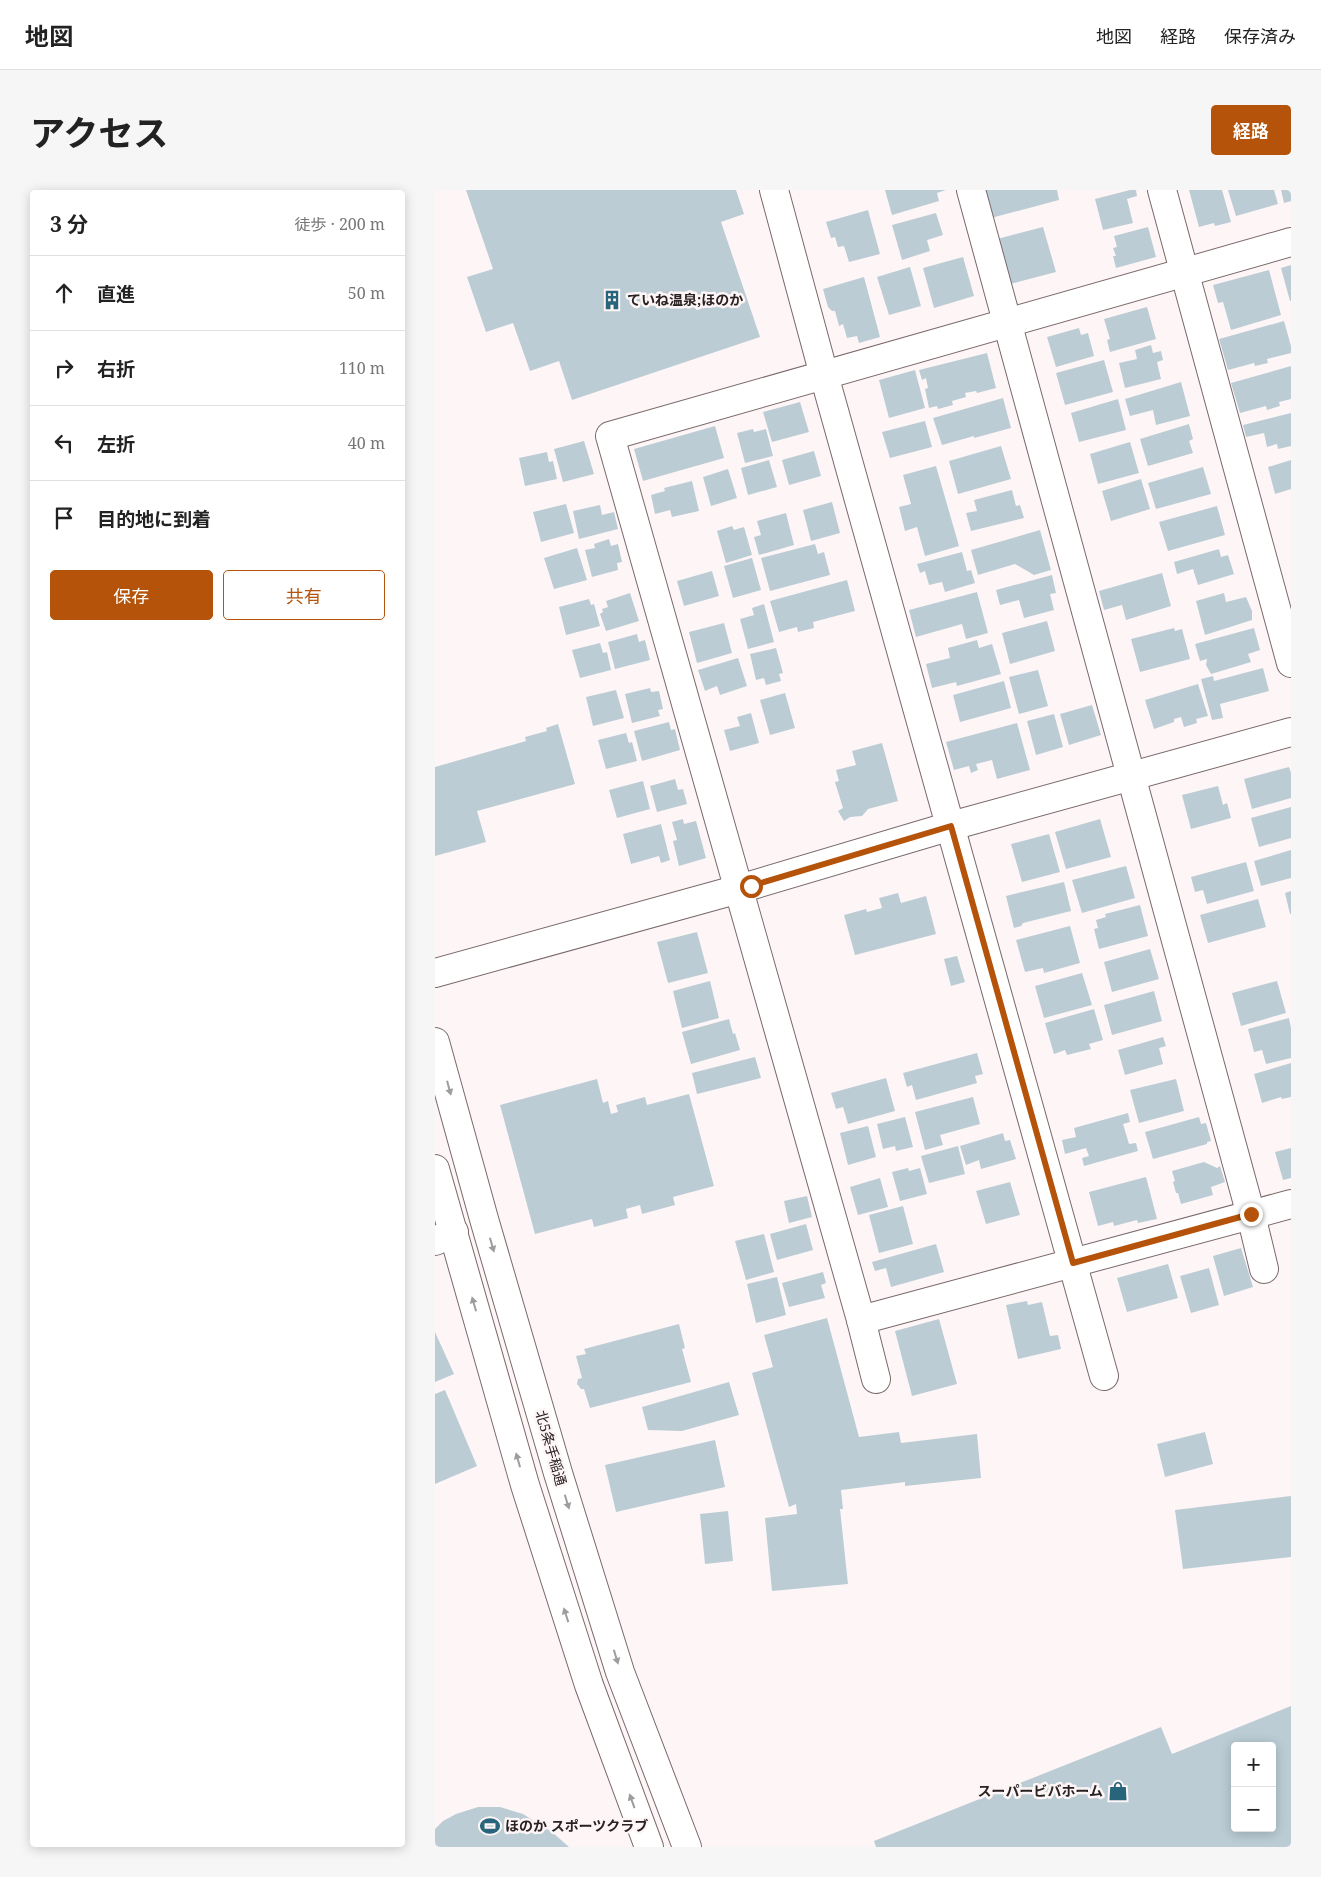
<!DOCTYPE html>
<html lang="ja">
<meta charset="utf-8">
<style>
body{margin:0;font-family:"Noto Serif","Noto Sans JP",serif;background:#f6f6f6;color:#222}
.controls{position:absolute;right:15px;bottom:15px;display:grid;overflow:hidden;border-radius:5px;box-shadow:0 2px 12px #0003}
.controls button{width:45px;height:45px;display:grid;place-items:center;padding:0;border:0;border-bottom:1px solid #e0e0e0;background:#fff;color:#222;font:25px sans-serif}
.stop{position:absolute;width:15px;height:15px;margin:-11px;border:4px solid #b45309;border-radius:50%;background:#fff}
.stop.end{background:#b45309;border-color:#fff;box-shadow:0 1px 5px #0008}
.list{margin:0;padding:0;list-style:none}
h2{display:flex;justify-content:space-between;align-items:center;height:65px;margin:0;padding:0 20px;font-size:21px}
h2 small{font-size:16px;font-weight:400;color:#767676}
.list li{display:grid;grid-template-columns:32px 1fr auto;gap:15px;align-items:center;box-sizing:border-box;height:75px;padding:0 20px;border-top:1px solid #e0e0e0}
.list b{display:block;font-size:19px;white-space:nowrap}
.list em{font-size:16px;font-style:normal;color:#767676}
.actions{display:flex;gap:10px;padding:15px 20px}
.actions a{flex:1;padding:11px 0;border:1px solid #b45309;border-radius:5px;text-align:center;font-size:18px;color:#b45309}
.actions .main{background:#b45309;color:#fff}
.icon{flex:none;width:28px;height:28px;fill:none;stroke:currentColor;stroke-width:2;stroke-linecap:round;stroke-linejoin:round}
.map{position:relative;flex:none;width:856px;height:1657px;overflow:hidden;border-radius:5px}
header{display:flex;align-items:center;gap:30px;box-sizing:border-box;height:70px;padding:0 25px;background:#fff;border-bottom:1px solid #e0e0e0}
header strong{font-size:24px}
nav{display:flex;gap:28px;margin-inline-start:auto;font-size:18px}
.intro{display:flex;align-items:center;justify-content:space-between;box-sizing:border-box;height:120px;padding:0 30px}
h1{margin:0;font-size:35px}
.button{padding:12px 22px;border-radius:5px;background:#b45309;color:#fff;font-size:18px;font-weight:700}
main{display:flex;gap:30px;padding:0 30px}
aside{flex:1;background:#fff;border-radius:5px;box-shadow:0 2px 12px #0003}
.map>svg:first-child{display:block}
.building{fill:#bbccd5;fill-rule:evenodd}
.lines{fill:none;stroke-linecap:round;stroke-linejoin:round}
.minor-casing{stroke:#7a696b;stroke-width:30}
.highway-casing{stroke:#7a696b;stroke-width:30}
.minor{stroke:#fff;stroke-width:28}
.highway{stroke:#fff;stroke-width:28}
.oneway{fill:#9f9c9c}
.route{stroke:#b45309;stroke-width:6}
.labels{text-anchor:middle;stroke-width:5;stroke-linejoin:round;paint-order:stroke}
.poi-label{font-size:14px;font-weight:bold;fill:#292223;stroke:#fef6f6;text-anchor:start}
.street-label{font-size:14px;fill:#292223;stroke:#fef6f6}
</style>
<header>
<strong>地図</strong>
<nav><a>地図</a><a>経路</a><a>保存済み</a></nav>
</header>
<div class="intro"><h1>アクセス</h1><a class="button">経路</a></div>
<main>
<aside>
<h2>3 分<small>徒歩 · 200 m</small></h2>
<ul class="list">
<li><svg class="icon" aria-label="ahead" viewBox="0 0 24 24"><path d="M12 20V5M6 11l6-6 6 6"/></svg><div><b>直進</b></div><em>50 m</em></li>
<li><svg class="icon" aria-label="right" viewBox="0 0 24 24"><path d="M7 20v-9h11M14 6l5 5-5 5"/></svg><div><b>右折</b></div><em>110 m</em></li>
<li><svg class="icon" aria-label="left" viewBox="0 0 24 24"><path d="M17 20v-9H6M10 6l-5 5 5 5"/></svg><div><b>左折</b></div><em>40 m</em></li>
<li><svg class="icon" aria-label="arrive" viewBox="0 0 24 24"><path d="M6 21V4h12l-3 4 3 4H6"/></svg><div><b>目的地に到着</b></div></li>
</ul>
<div class="actions"><a class="main">保存</a><a>共有</a></div>
</aside>
<div class="map">
<svg width="856" height="1657" viewBox="0 0 856 1657">
<rect width="100%" height="100%" fill="#fef6f6"/>
<g class="building">
<path d="M31,0H301L309,24L286,32L325,147L137,210L124,171L95,181L78,133L51,142L32,87L58,79Z"/>
<path d="M450,0H511L502,3L504,11L457,25Z"/>
<path d="M548,0H622L624,10L556,28Z"/>
<path d="M695,0H701L702,6L692,9L698,33L668,40L660,9Z"/>
<path d="M754,0H787L796,32L780,36L779,33L764,37Z"/>
<path d="M793,0H839L843,14L801,26Z"/>
<path d="M846,0H856V11L849,13Z"/>
<path d="M433,20L445,64L414,72L409,56L403,57L400,47L396,48L391,32Z"/>
<path d="M501,23L508,45L492,50L495,61L467,70L457,35Z"/>
<path d="M608,37L621,82L575,94L562,49Z"/>
<path d="M713,37L721,67L681,78L678,66H681L678,58L682,57L679,46Z"/>
<path d="M528,67L539,106L499,118L488,78Z"/>
<path d="M856,75V111H855L846,78Z"/>
<path d="M475,77L486,116L454,125L442,87Z"/>
<path d="M834,80L846,125L796,140L788,112L783,113L778,95Z"/>
<path d="M429,87L445,147L424,153L422,146L412,148L408,134L404,136L400,121H397L393,117L388,99Z"/>
<path d="M712,117L721,149L675,162L672,150L675,149L669,129Z"/>
<path d="M849,131L856,156V163L832,169L833,173L820,176L819,173L793,180L784,149Z"/>
<path d="M644,138L646,145L653,143L659,166L621,177L612,147Z"/>
<path d="M716,155L718,163L726,161L728,170L722,172L726,189L690,198L684,173L702,169L700,160Z"/>
<path d="M552,163L561,198L542,203L541,201L530,203L531,207L517,211L518,215L503,219L502,216L494,218L490,199L493,198L491,188L487,190L484,180Z"/>
<path d="M669,170L678,202L630,215L621,183Z"/>
<path d="M856,176V209L844,212L845,216L832,220L831,216L805,223L796,193Z"/>
<path d="M480,180L490,218L454,228L444,190Z"/>
<path d="M746,192L755,226L721,235L718,220L695,226L690,209Z"/>
<path d="M568,208L576,238L539,248V246L507,255L498,228Z"/>
<path d="M683,209L691,240L644,252L636,223Z"/>
<path d="M365,212L374,242L337,252L328,222Z"/>
<path d="M856,223V256L843,259L842,254L832,257L829,243L811,247L808,235Z"/>
<path d="M490,231L497,257L455,268L447,242Z"/>
<path d="M754,234L758,249L754,251L758,263L713,276L705,249Z"/>
<path d="M280,236L289,268L208,291L199,259Z"/>
<path d="M318,239L319,242L331,239L338,266L310,273L302,243Z"/>
<path d="M149,251L159,284L128,292L119,259Z"/>
<path d="M695,252L704,283L663,294L655,264Z"/>
<path d="M566,256L576,289L523,304L514,271Z"/>
<path d="M379,261L386,286L354,295L347,270Z"/>
<path d="M112,262L114,272L118,271L122,289L90,296L84,268Z"/>
<path d="M334,270L342,297L313,305L306,278Z"/>
<path d="M856,270V299L840,304L833,277Z"/>
<path d="M501,276L524,356L490,366L482,337L470,341L464,317L476,314L468,285Z"/>
<path d="M768,277L776,304L721,319L713,293Z"/>
<path d="M293,279L302,308L276,316L268,287Z"/>
<path d="M706,289L715,319L676,331L667,301Z"/>
<path d="M257,291L264,321L237,327L235,320L220,324L216,305L230,301L229,298Z"/>
<path d="M577,300L581,316L585,315L589,328L536,341L531,323L542,321L539,310Z"/>
<path d="M397,312L405,343L376,351L368,320Z"/>
<path d="M131,314L139,343L106,352L98,322Z"/>
<path d="M165,315L167,325L179,322L183,339L144,349L138,321Z"/>
<path d="M782,316L790,345L733,361L724,332Z"/>
<path d="M351,323L359,355L324,365L319,347L326,345L322,331Z"/>
<path d="M297,336L299,340L309,337L317,365L291,373L282,341Z"/>
<path d="M605,340L616,380L599,385L580,374L543,385L536,360Z"/>
<path d="M174,349L176,356L183,354L187,372L182,373L183,380L157,387L150,360L160,358L159,354Z"/>
<path d="M380,354L383,364L389,362L395,385L335,401L326,368Z"/>
<path d="M142,358L152,390L119,399L109,368Z"/>
<path d="M784,359L786,367L793,365L799,384L763,395L758,379L742,384L739,372Z"/>
<path d="M527,362L532,381L536,380L540,393L510,402L507,392L494,395L490,381L485,383L482,374Z"/>
<path d="M317,368L326,400L298,408L289,376Z"/>
<path d="M277,381L284,406L249,416L242,391Z"/>
<path d="M727,383L736,416L691,430L687,415L669,420L664,401Z"/>
<path d="M617,385L621,403L615,404L619,420L589,428L584,410L565,415L561,400Z"/>
<path d="M412,390L420,421L378,432L379,438L363,442L362,437L344,442L335,411Z"/>
<path d="M542,402L553,443L531,449L527,434L481,447L474,420Z"/>
<path d="M195,403L204,431L171,441L165,424L168,422L167,419L173,417L171,411Z"/>
<path d="M789,403L791,412L811,407L817,421V430L770,445L761,411Z"/>
<path d="M154,409L156,415L159,414L165,436L131,445L124,417Z"/>
<path d="M329,414L339,452L313,459L305,429L319,425L317,418Z"/>
<path d="M612,431L620,461L575,474L567,443Z"/>
<path d="M289,433L297,463L262,473L254,442Z"/>
<path d="M739,438L740,441L747,439L755,469L705,482L696,449Z"/>
<path d="M819,438L825,460L813,464L816,472L776,484L771,475L772,469L765,471L760,454Z"/>
<path d="M202,444L204,452L210,450L215,470L180,479L173,452Z"/>
<path d="M542,450L544,458L557,454L566,484L522,496L521,492L497,498L491,474L515,468L513,458Z"/>
<path d="M165,453L168,463L172,462L176,480L145,488L137,460Z"/>
<path d="M341,458L348,483L344,484L346,491L331,495L329,488L321,490L315,464Z"/>
<path d="M303,468L312,496L285,505L282,496L270,501L263,480Z"/>
<path d="M828,478L834,501L785,514L788,528L777,530L766,489L778,486L779,491Z"/>
<path d="M603,480L613,516L584,524L574,487Z"/>
<path d="M569,491L576,518L525,532L518,505Z"/>
<path d="M763,494L773,526L761,529L762,533L749,537L746,527L739,529V532L719,539L710,510Z"/>
<path d="M215,498L216,502L224,501L228,519L223,520L225,526L197,533L190,504Z"/>
<path d="M181,500L189,528L158,536L151,507Z"/>
<path d="M350,503L360,538L335,545L325,510Z"/>
<path d="M657,515L666,545L634,555L625,524Z"/>
<path d="M316,523L324,553L295,561L289,540L305,536L302,527Z"/>
<path d="M619,524L628,557L601,565L592,531Z"/>
<path d="M234,532L236,540L240,539L245,560L207,571L199,541Z"/>
<path d="M582,533L595,580L562,589L557,570L541,574L543,580L536,583L534,576L519,580L511,552Z"/>
<path d="M123,534L140,594L42,621L51,652L0,666V577L91,551L90,547L112,541L111,538Z"/>
<path d="M191,543L194,553L197,552L202,571L171,579L163,550Z"/>
<path d="M447,553L463,611L433,619L427,626L415,627L409,631L403,621L408,618L400,592L404,591L401,580L421,575L417,561Z"/>
<path d="M854,577L856,583V608L817,619L809,589Z"/>
<path d="M240,589L243,600L248,599L252,614L222,622L215,596Z"/>
<path d="M208,591L215,619L182,628L174,600Z"/>
<path d="M783,596L788,615L792,613L796,628L756,639L747,605Z"/>
<path d="M856,617V648L824,657L816,628Z"/>
<path d="M248,629L249,634L261,631L271,668L244,676L238,651L242,650L237,632Z"/>
<path d="M665,629L676,667L631,679L620,642Z"/>
<path d="M226,634L235,670L226,673L224,666L196,674L188,644Z"/>
<path d="M614,644L625,682L587,692L576,654Z"/>
<path d="M856,660V688L826,696L819,671Z"/>
<path d="M811,672L819,701L772,714L768,700L760,702L756,687Z"/>
<path d="M691,676L700,708L647,723L637,690Z"/>
<path d="M629,692L636,721L588,733L586,736L579,738L571,706Z"/>
<path d="M856,701V724H855L850,703Z"/>
<path d="M463,703L466,713L491,706L501,744L420,765L409,725L431,719L432,722L447,718L444,708Z"/>
<path d="M823,709L831,737L773,753L765,725Z"/>
<path d="M705,715L713,746L664,759L659,739L663,738L661,730L671,727L670,724Z"/>
<path d="M635,736L645,773L609,783L608,778L590,782L581,750Z"/>
<path d="M262,742L273,783L233,793L222,752Z"/>
<path d="M715,759L724,789L677,802L669,772Z"/>
<path d="M522,766L530,792L516,796L509,769Z"/>
<path d="M647,783L657,815L609,828L600,796Z"/>
<path d="M275,791L284,828L247,838L238,801Z"/>
<path d="M842,791L851,823L806,836L797,803Z"/>
<path d="M719,801L727,831L677,845L669,815Z"/>
<path d="M659,819L668,850L654,854L656,859L632,865L630,860L619,864L610,833Z"/>
<path d="M854,828L856,838V868L831,874L827,860L819,862L813,839Z"/>
<path d="M294,829L298,844L300,843L305,860L256,874L247,842Z"/>
<path d="M728,847L731,856L724,858L728,874L690,885L683,860Z"/>
<path d="M542,863L548,884L540,886L542,893L481,910L477,895L472,897L468,883Z"/>
<path d="M320,867L326,888L262,904L257,883Z"/>
<path d="M856,873V907L847,909L846,907L827,913L819,884Z"/>
<path d="M451,888L460,921L413,934L408,917L401,919L396,903Z"/>
<path d="M162,889L168,913L173,911L176,924L183,922L181,915L210,907L212,915L254,904L279,996L238,1007L240,1015L207,1024L205,1015L191,1019L193,1028L159,1037L157,1029L100,1044L65,915Z"/>
<path d="M741,889L749,921L704,933L695,900Z"/>
<path d="M538,907L545,934L505,945L508,955L490,960L480,922Z"/>
<path d="M693,923L695,932L688,934L694,954L701,953L703,961L649,976L647,968L654,966L651,958L630,964L627,950L641,947L639,938Z"/>
<path d="M470,927L478,957L461,961L460,956L448,959L442,934Z"/>
<path d="M764,927L766,934L771,933L776,951L772,952V954L718,969L710,942Z"/>
<path d="M433,936L441,967L413,975L405,943Z"/>
<path d="M568,943L570,951L575,950L581,969L546,979L544,970L531,975L525,956Z"/>
<path d="M523,956L530,984L494,993L486,966Z"/>
<path d="M856,958V988L848,990L840,962Z"/>
<path d="M769,972L782,978L785,976L790,992L776,997L778,1005L746,1014L743,1003H741L738,992L740,991L737,981Z"/>
<path d="M473,978L474,981L485,978L492,1004L465,1011L457,982Z"/>
<path d="M711,987L722,1029L703,1033L702,1030L679,1036L678,1032L663,1036L654,1002Z"/>
<path d="M445,988L453,1017L423,1025L415,997Z"/>
<path d="M575,992L585,1025L551,1034L541,1001Z"/>
<path d="M372,1006L377,1027L354,1033L349,1011Z"/>
<path d="M468,1016L478,1054L444,1063L434,1025Z"/>
<path d="M371,1034L378,1060L342,1070L335,1044Z"/>
<path d="M329,1044L339,1082L311,1090L300,1051Z"/>
<path d="M501,1054L509,1082L456,1097L451,1078L440,1081L437,1072Z"/>
<path d="M806,1058L818,1097L789,1106L778,1066Z"/>
<path d="M733,1074L743,1108L692,1122L682,1088Z"/>
<path d="M774,1078L784,1115L756,1123L745,1086Z"/>
<path d="M388,1082L391,1093L386,1095L390,1108L354,1117L347,1093Z"/>
<path d="M342,1087L351,1125L321,1133L312,1094Z"/>
<path d="M592,1111L593,1115L607,1112L615,1146L623,1145L626,1159L583,1169L571,1115Z"/>
<path d="M392,1128L424,1247L464,1242L466,1253L542,1244L546,1288L470,1296V1292L406,1300L408,1319H405L413,1394L337,1401L330,1328L362,1324L361,1314L354,1317L317,1183L338,1177L329,1145Z"/>
<path d="M504,1129L522,1194L477,1206L460,1141Z"/>
<path d="M244,1134L250,1158L247,1159L256,1192L155,1218L149,1199H146L142,1194L143,1189L147,1188L141,1166L151,1164L149,1159Z"/>
<path d="M0,1142L19,1184L0,1192Z"/>
<path d="M294,1192L304,1225L247,1241L213,1240L207,1217Z"/>
<path d="M10,1200L42,1276L0,1294V1204Z"/>
<path d="M770,1242L778,1274L730,1287L722,1254Z"/>
<path d="M280,1250L290,1297L181,1322L170,1275Z"/>
<path d="M856,1306V1367L748,1379L740,1320Z"/>
<path d="M293,1321L298,1371L270,1374L265,1324Z"/>
<path d="M856,1516V1657H441L439,1651L726,1537L737,1564ZM800,1556H837V1638H800Z"/>
<path d="M43,1617H65L88,1624L117,1642L134,1657H0V1639L8,1631L21,1624Z"/>
</g>
<g class="lines">
<defs>
<g id="minor">
<path d="M339,0L389,185L669,1186"/>
<path d="M536,0L816,1025L829,1079"/>
<path d="M727,0L856,473"/>
<path d="M0,783L304,699L516,636L856,542"/>
<path d="M0,1051L19,1042"/>
<path d="M426,1130L856,1014"/>
<path d="M441,1189L426,1130L175,246L856,52"/>
</g>
<g id="highway">
<path d="M0,852L49,1029L123,1283L185,1482L252,1657"/>
<path d="M0,979L90,1295L154,1495L214,1657"/>
</g>
</defs>
<use href="#minor" class="minor-casing"/>
<use href="#highway" class="highway-casing"/>
<use href="#minor" class="minor"/>
<use href="#highway" class="highway"/>
</g>
<defs><path id="oneway-solid" d="M-6-.8H1V-3.2L6.5 0L1 3.2V.8H-6Z" transform="scale(1.25)"/></defs>
<g class="oneway">
<use href="#oneway-solid" transform="translate(14 898) rotate(75)"/>
<use href="#oneway-solid" transform="translate(57 1055) rotate(74)"/>
<use href="#oneway-solid" transform="translate(39 1114) rotate(-106)"/>
<use href="#oneway-solid" transform="translate(83 1270) rotate(-106)"/>
<use href="#oneway-solid" transform="translate(132 1312) rotate(73)"/>
<use href="#oneway-solid" transform="translate(131 1425) rotate(-108)"/>
<use href="#oneway-solid" transform="translate(181 1467) rotate(73)"/>
<use href="#oneway-solid" transform="translate(197 1611) rotate(-110)"/>
</g>
<g class="lines">
<path class="route" d="M316,696L516,636L638,1073L816,1024"/>
</g>
<defs>
<symbol id="building-bare" viewBox="-9 -9 18 18"><path d="M-4-6H4V6H1V3H-1V6H-4ZM-2.5-4.3h1.7v1.8h-1.7ZM.8-4.3h1.7v1.8H.8ZM-2.5-1h1.7V.8h-1.7ZM.8-1h1.7V.8H.8Z" fill="#28647c" stroke="#fef6f6" stroke-width="2.5" paint-order="stroke"/></symbol>
<symbol id="shop-bare" viewBox="-9 -9 18 18"><path d="M-5-2.5h2.3a2.7 3.5 0 0 1 5.4 0H5L5.5 6h-11ZM-1.5-2.5h3a1.5 2.3 0 0 0-3 0Z" fill="#28647c" stroke="#fef6f6" stroke-width="2.5" paint-order="stroke"/></symbol>
<symbol id="stadium-bare" viewBox="-9 -9 18 18"><path d="M0-5a6.5 5 0 1 0 0 10a6.5 5 0 1 0 0-10ZM-3.5-1.8h7v3.6h-7Z" fill="#28647c" stroke="#fef6f6" stroke-width="2.5" paint-order="stroke"/></symbol>
</defs>
<g fill-rule="evenodd">
<use href="#building-bare" x="163" y="96" width="28" height="28"/>
<use href="#shop-bare" x="669" y="1587" width="28" height="28"/>
<use href="#stadium-bare" x="41" y="1622" width="28" height="28"/>
</g>
<g class="labels">
<g class="poi-label">
<text x="192" y="115">ていね温泉;ほのか</text>
<text x="668" y="1606" text-anchor="end">スーパービバホーム</text>
<text x="70" y="1641">ほのか スポーツクラブ</text>
</g>
<g class="street-label">
<text transform="translate(116 1258) rotate(74)" y="5">北5条手稲通</text>
</g>
</g>
</svg>
<div class="controls">
<button>+</button>
<button>−</button>
</div>
<div class="stop" style="left:316px;top:696px"></div>
<div class="stop end" style="left:816px;top:1024px"></div>
</div>
</main>
